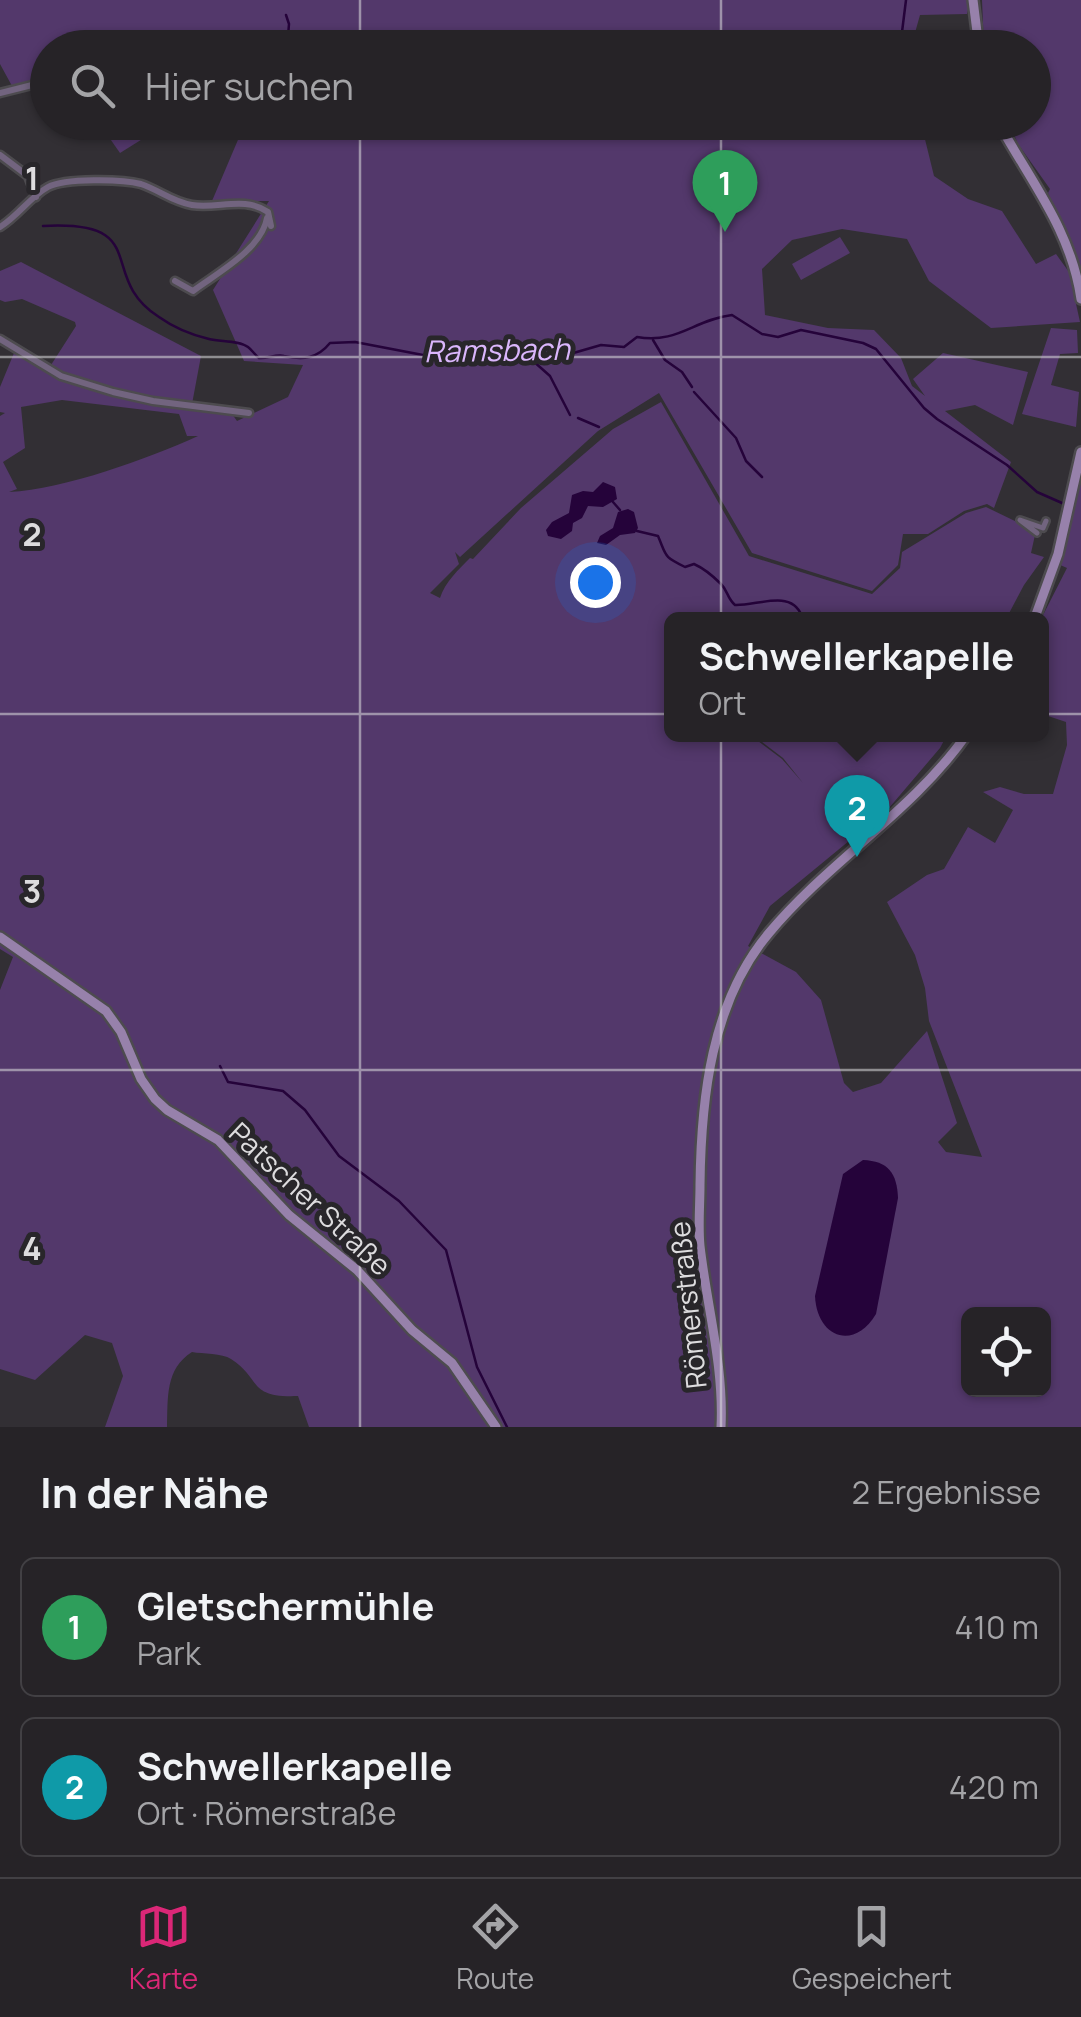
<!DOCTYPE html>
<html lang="de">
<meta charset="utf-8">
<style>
body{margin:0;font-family:Manrope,sans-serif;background:#322f33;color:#f1f3f6}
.controls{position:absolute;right:30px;bottom:30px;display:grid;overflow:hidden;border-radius:15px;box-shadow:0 2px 8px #0004}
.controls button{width:90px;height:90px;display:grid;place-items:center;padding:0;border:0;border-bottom:2px solid #424044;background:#262327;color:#f1f3f6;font:50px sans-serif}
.you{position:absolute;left:595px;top:582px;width:35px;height:35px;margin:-25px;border:8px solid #fff;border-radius:50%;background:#1a73e8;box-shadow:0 0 0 15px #1a73e833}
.badge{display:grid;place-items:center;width:65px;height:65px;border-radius:50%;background:#db2777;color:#fff;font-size:32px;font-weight:700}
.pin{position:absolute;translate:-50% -82px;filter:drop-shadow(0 2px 5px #0008)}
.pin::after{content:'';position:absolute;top:52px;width:35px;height:30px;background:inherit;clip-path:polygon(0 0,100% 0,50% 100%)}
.popup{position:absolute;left:664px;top:612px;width:385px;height:130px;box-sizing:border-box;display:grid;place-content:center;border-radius:15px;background:#262327;filter:drop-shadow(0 2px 8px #0005);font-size:32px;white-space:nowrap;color:#a4a4a7}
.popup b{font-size:38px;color:#f1f3f6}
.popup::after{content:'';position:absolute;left:50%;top:100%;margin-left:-20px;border:20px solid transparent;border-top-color:#262327}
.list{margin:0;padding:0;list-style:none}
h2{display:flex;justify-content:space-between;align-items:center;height:130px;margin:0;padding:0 40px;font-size:42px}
h2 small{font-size:32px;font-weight:400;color:#a4a4a7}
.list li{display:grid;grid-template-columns:65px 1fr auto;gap:30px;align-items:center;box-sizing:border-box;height:140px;margin:0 20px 20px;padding:0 20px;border:2px solid #424044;border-radius:15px}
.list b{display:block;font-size:38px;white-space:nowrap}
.list p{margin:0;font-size:32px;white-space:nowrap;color:#a4a4a7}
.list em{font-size:32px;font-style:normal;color:#a4a4a7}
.icon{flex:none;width:55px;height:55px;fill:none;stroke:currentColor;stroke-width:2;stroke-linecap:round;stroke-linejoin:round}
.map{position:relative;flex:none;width:1081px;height:1427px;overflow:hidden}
.search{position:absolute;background:#262327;box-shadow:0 2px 8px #0004;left:30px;right:30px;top:30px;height:110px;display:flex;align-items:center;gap:25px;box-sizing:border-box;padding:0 35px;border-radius:55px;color:#a4a4a7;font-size:38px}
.sheet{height:450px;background:#262327}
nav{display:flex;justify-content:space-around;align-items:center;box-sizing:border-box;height:140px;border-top:2px solid #424044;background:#262327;font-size:28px;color:#a4a4a7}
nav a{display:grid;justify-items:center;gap:5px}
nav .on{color:#db2777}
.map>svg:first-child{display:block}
.green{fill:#53386b;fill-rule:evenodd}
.water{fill:#25033a}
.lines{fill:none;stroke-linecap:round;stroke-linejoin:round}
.stream{stroke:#25033a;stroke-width:2.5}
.pedestrian-casing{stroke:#4d4b4f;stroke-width:10}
.minor-casing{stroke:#4d4b4f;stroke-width:11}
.secondary-casing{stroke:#4d4b4f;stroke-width:14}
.pedestrian{stroke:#72647f;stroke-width:5}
.minor{stroke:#72647f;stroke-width:6}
.secondary{stroke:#9781ab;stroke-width:9}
.grid{fill:none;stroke:#dddcde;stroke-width:2.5;stroke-opacity:0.55}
.labels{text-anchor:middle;stroke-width:10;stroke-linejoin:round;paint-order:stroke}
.street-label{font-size:28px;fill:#dddcde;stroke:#28262a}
.water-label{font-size:30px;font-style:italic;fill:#dab6fc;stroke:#28262a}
.grid-label{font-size:32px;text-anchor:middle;font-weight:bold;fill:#dddcde;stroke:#28262a;stroke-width:10;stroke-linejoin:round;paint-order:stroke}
</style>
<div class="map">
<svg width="1081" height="1427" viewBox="0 0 1081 1427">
<rect width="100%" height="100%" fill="#322f34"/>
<g class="green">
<path d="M0,0H970L967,14L920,15L911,47L48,48L47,78L12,86L0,64Z"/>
<path d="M982,0H1081V279L1069,238L1048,193L1050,189L1018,144L1009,123L1034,122V48L984,47Z"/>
<path d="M99,123H168L120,153Z"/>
<path d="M234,123H921L934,176L968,199L1002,211L1036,264L1056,254L1069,272L1080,322L991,328L929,281L907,239L842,229L792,240L762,269L765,315L828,328L874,330L901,358L912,386L925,396L913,379L943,353L1028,372L1013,425L975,405L945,411L1011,462L994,508L987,504L964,511L928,534H903L898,565L872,591L752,553L659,393L598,431L460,557L455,552L459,564L430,593L440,598C445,582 459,569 470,558L473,559L521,508L613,429L661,402L749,556L872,594L900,568L902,552L966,513L986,507L1023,525L1035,535L1031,553L1044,557L1024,585L1006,619L672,620V734L750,735L782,759L803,783L783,758L753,735H947L940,748L889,808L770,906L748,946L796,972L821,1000L844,1083L853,1092L881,1083L927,1031L957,1123L938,1142L946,1152L982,1157L929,1021L925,988L915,955L887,902L927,875L944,869L968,827L995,843L1013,810L983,792L1000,787L1024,794H1053L1067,745L1066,722L1042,714L1041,619L1067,568L1058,564L1081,477V1427H309L298,1396C247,1398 262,1379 231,1359C222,1353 203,1354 192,1352C165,1369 168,1398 167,1427H105L123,1376L112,1343L85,1335L35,1380L0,1369V990L13,957L0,949V416L5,413L0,412V387L14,353L61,380L119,396L232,414L237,421L288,397L303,365L244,361L213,290L269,201H212L243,128ZM62,400L179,414L187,436H198C147,459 65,489 9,492L17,489L3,462L25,448L21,407ZM968,1314H1044V1390H968Z"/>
<path d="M840,237L850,253L801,280L792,264Z"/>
<path d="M21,262L201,356L192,404C146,399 89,393 51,365L76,326L75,322L22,299L5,302L0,300V271Z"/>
<path d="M1051,328L1077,330L1078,353L1060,354L1051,385L1079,392L1076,427L1022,414Z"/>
</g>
<g class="water">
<path d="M603,482L615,487L617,499L603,507L588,506L582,518L573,523L572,531L561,539L548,536L546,530L552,522L569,513L572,495L583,491L593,492Z"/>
<path d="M628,509L634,512L638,528L635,533L620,535L606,545L597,543L600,536L613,528L618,512Z"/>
<path d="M863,1160C888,1161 897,1173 898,1198L876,1314C854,1351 817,1338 815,1296L843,1174Z"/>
</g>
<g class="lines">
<g class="stream">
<path d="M286,15L289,24L287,48"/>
<path d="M900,48L906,0"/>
<path d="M43,226C155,220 95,276 159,317C173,327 192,335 209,339C220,342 239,340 248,347C252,350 255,355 259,358C267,359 276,354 284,356C303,360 317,359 330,343L355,342L423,355H474L493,350L529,358L563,356L601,345L624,347L637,337C678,344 693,320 732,315L762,334L778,337L801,330L863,343L876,349L924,408L937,419L1007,465L1037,492L1062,503"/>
<path d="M653,340L665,360L682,372L692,387"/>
<path d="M532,360L550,376L570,415"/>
<path d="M694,392L736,438L746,461L762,477"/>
<path d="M578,418L599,427"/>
<path d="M613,502L620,510"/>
<path d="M637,531L658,536C667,557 663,556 685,567L694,564C703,568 714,577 721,584C728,591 727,598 735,605C758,606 795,587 803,620"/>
<path d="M220,1066L228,1082L283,1091L305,1110L339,1156L399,1201L446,1250L477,1367L507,1427"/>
</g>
<defs>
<path id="pedestrian" d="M1037,533L1020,520L1043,528L1046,521"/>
<g id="minor">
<path d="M0,93L48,81"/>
<path d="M0,155L28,176L36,197"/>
<path d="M0,227C18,216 30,197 48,187C65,178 122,179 141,184C159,190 173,202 192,205C218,209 245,196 268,212L271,226"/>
<path d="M175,281L193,291C217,273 261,250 267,218"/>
<path d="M0,339L61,376L113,392L153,401L249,413"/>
</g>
<g id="secondary">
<path d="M973,0L979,48"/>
<path d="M998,122C1031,182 1071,230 1081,299"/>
<path d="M1034,620L1058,554L1081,452"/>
<path d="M0,937L106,1011L121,1032L141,1079L155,1099L167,1110L218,1140L289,1215L357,1270L412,1330L452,1363L496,1427"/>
<path d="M721,1427C724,1366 707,1307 700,1246C698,1226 700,1205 700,1185C701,1099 711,1002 769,933C829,861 913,811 967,734"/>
</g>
</defs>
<use href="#pedestrian" class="pedestrian-casing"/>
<use href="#minor" class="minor-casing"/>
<use href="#secondary" class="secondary-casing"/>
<use href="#pedestrian" class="pedestrian"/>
<use href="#minor" class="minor"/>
<use href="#secondary" class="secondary"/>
</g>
<path class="grid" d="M360,0V48M721,0V48M360,122V1427M721,122V1427M0,357H1081M0,714H1081M0,1070H1081"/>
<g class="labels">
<g class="street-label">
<text transform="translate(310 1199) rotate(43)" y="10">Patscher Straße</text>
<text transform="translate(688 1305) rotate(-96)" y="10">Römerstraße</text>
</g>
<g class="water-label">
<text transform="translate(497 351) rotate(-1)" y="10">Ramsbach</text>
</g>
</g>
<g class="grid-label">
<text x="32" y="190">1</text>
<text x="32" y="546">2</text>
<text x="32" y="903">3</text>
<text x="32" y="1260">4</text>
</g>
</svg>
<div class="controls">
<button><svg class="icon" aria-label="locate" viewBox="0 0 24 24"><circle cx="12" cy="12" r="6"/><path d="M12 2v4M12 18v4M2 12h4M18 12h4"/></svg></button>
</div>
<div class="you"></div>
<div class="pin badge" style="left:725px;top:232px;background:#2e9e5b">1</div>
<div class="pin badge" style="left:857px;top:857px;background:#0f9aa8">2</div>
<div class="popup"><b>Schwellerkapelle</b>Ort</div>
<div class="search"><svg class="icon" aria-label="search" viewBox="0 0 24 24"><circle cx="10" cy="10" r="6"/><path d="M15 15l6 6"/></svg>Hier suchen</div>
</div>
<section class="sheet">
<h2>In der Nähe<small>2 Ergebnisse</small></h2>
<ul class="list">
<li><span class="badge" style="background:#2e9e5b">1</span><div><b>Gletschermühle</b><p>Park</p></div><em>410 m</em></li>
<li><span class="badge" style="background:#0f9aa8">2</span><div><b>Schwellerkapelle</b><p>Ort · Römerstraße</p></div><em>420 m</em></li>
</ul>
</section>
<nav>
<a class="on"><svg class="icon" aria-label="map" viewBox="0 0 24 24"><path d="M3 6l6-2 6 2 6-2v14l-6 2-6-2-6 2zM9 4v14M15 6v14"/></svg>Karte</a>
<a><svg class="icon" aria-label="directions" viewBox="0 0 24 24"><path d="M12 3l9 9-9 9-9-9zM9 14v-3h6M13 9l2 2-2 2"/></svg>Route</a>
<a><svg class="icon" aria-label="saved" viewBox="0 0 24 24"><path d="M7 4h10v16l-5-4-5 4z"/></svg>Gespeichert</a>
</nav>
